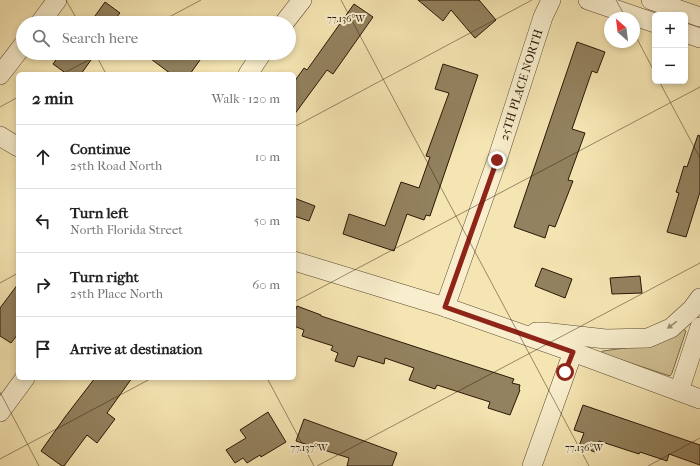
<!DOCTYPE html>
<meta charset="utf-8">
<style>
body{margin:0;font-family:"IM FELL French Canon",serif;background:#f6f6f6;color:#222}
.controls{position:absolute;right:12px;top:12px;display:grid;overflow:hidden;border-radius:6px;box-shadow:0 2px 6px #0003}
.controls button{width:36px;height:36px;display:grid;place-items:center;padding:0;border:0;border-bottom:1px solid #e0e0e0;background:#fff;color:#222;font:20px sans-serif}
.compass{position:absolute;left:604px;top:12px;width:36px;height:36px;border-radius:50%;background:#fff;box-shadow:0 2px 6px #0003;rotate:332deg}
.stop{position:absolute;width:12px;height:12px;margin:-9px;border:3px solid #8f2418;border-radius:50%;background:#fff}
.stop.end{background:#8f2418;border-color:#fff;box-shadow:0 1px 4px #0008}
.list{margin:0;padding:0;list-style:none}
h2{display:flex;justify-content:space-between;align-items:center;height:52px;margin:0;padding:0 16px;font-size:17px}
h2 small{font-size:13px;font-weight:400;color:#767676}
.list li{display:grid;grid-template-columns:26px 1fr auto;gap:12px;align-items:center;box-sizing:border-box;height:64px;padding:0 16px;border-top:1px solid #e0e0e0}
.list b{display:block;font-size:15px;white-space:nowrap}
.list p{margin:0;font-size:13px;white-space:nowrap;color:#767676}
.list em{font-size:13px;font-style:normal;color:#767676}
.icon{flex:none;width:22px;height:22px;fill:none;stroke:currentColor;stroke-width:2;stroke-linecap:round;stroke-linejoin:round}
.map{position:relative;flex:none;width:700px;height:466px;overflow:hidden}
.search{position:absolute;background:#fff;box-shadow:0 2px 6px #0003;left:16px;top:16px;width:280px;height:44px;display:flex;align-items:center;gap:10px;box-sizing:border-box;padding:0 14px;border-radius:22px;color:#767676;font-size:15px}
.panel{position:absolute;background:#fff;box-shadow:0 2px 6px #0003;left:16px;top:72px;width:280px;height:308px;border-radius:6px}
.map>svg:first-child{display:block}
.green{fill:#d2c295;stroke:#7d6c4d}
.building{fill:#93825f;stroke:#281705}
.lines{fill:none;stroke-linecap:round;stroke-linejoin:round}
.minor-casing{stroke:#5b4a30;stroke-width:20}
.minor{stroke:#f8eecd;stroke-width:19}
.oneway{fill:#9a8d73}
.route{stroke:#8f2418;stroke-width:5}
.ticks{fill:none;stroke:#281705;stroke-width:1;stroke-opacity:0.45}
.labels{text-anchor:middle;stroke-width:4;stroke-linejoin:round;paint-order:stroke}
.street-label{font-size:12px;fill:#281705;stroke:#f8eecd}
.ticks-label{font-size:10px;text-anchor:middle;fill:#281705;stroke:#f8eecd;stroke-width:4;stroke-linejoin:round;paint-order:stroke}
</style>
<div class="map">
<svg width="700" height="466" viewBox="0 0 700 466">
<rect width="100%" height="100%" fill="#f5e5b2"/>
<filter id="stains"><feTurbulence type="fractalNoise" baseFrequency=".005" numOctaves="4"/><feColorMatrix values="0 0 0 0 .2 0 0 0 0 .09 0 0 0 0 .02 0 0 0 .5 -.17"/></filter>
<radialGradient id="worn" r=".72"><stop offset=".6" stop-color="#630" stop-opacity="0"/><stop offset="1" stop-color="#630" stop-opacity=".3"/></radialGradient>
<path class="green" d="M683,329L686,331L672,373L670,376L600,353L603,351L639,346Z"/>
<g class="building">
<path d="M418,0H479L496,20L475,38L451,10L443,21Z"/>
<path d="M105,2L120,13L112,23H90Z"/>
<path d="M354,4L373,17L333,74L327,70L294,115V82L304,68L307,70Z"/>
<path d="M577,42L605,52L597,73L592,71L572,129L585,133L568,180L573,181L555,227L549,225L545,238L514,227Z"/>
<path d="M61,53H96L81,74H67L53,64Z"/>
<path d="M143,53H205L190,74H171Z"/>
<path d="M443,64L478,75L430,216L426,215L424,220L407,214L394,251L343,234L349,214L385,226L401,182L419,188L430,157L426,156L449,93L435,89Z"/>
<path d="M698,135L700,136V192L686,237L667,232L679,193L676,192L678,186L684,166L687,167Z"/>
<path d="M294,198L315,206L309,221L294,216Z"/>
<path d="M542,268L572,279L565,298L535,286Z"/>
<path d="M640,276L642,293L612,294L610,278Z"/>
<path d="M18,284V334L11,343L0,336V308Z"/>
<path d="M297,306L321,315V316L514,379L512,383L520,385L519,389L520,390L510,415L488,408L490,402L437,385L435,389L409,380L414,368L385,358L384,364L358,356L354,367L335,361L338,353L331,350L333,346L302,336L304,330L294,326V314Z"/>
<path d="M95,378H132L107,413L115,419L97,443L87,435L64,466H62L41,451L65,417Z"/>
<path d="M583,405L700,445V465L669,454L667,461L640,452L639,454L599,441L595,452L579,446L584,433L574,430Z"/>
<path d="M268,412L286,442L261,457L260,455L247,463L243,458L235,463L226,450L246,438L240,430Z"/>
<path d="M304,419L397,453L392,466H347L349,458L296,441Z"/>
</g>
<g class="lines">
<defs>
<g id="minor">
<path d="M588,0L655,23"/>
<path d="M651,0L700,17"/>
<path d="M40,23L57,0"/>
<path d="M284,23L302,0"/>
<path d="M685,33L700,38"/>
<path d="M248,74L262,53"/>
<path d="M0,75L23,45"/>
<path d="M0,136L18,147"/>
<path d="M294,261L445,307L573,352L700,399"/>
<path id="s1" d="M445,307L497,160L543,17L551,0"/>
<path d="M536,332H543L606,339L648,338L671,328L692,309L700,298"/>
<path d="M679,391L700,327"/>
<path d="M0,412L25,378"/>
<path d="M532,466L573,352"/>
</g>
</defs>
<use href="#minor" class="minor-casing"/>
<use href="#minor" class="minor"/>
</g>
<defs><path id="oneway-solid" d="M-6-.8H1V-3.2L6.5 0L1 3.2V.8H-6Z"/></defs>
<use class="oneway" href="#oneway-solid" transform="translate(672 325) rotate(144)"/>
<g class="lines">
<path class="route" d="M497,160L445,307L573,352L565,372"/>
</g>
<path class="ticks" d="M66,0L79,23M341,0L589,466M616,0L626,18M158,23L201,0M634,33L655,73M95,53L106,74M62,74L102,53M659,81L700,158M0,107L18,97M294,127L532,0M0,283L18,273M294,302L700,87M267,378L314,466M0,392L39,466M0,459L152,378M317,466L700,263M648,466L700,438"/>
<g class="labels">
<g class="street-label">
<text dy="4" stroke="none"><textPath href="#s1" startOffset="235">25TH PLACE NORTH</textPath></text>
</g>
</g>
<g class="ticks-label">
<text x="346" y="22">77.136°W</text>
<text x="309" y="451">77.137°W</text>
<text x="584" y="451">77.136°W</text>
</g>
<rect width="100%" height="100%" filter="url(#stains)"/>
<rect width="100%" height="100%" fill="url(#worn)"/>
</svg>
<div class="controls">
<button>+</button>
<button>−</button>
</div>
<svg class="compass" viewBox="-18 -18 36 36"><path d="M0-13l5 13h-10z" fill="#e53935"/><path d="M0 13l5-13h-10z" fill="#767676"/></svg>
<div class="stop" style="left:565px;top:372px"></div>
<div class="stop end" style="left:497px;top:160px"></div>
<div class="search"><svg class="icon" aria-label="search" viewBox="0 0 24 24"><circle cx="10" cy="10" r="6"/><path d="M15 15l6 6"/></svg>Search here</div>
<section class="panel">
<h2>2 min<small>Walk · 120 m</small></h2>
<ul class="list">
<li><svg class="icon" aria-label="ahead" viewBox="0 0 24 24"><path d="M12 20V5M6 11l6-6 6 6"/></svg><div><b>Continue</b><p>25th Road North</p></div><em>10 m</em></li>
<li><svg class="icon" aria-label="left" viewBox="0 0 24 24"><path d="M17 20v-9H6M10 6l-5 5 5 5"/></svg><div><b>Turn left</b><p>North Florida Street</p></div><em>50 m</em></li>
<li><svg class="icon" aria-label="right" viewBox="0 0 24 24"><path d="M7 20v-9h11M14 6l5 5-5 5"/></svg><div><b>Turn right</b><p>25th Place North</p></div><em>60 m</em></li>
<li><svg class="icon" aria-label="arrive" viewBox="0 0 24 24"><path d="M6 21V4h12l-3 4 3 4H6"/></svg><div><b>Arrive at destination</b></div></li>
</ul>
</section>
</div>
